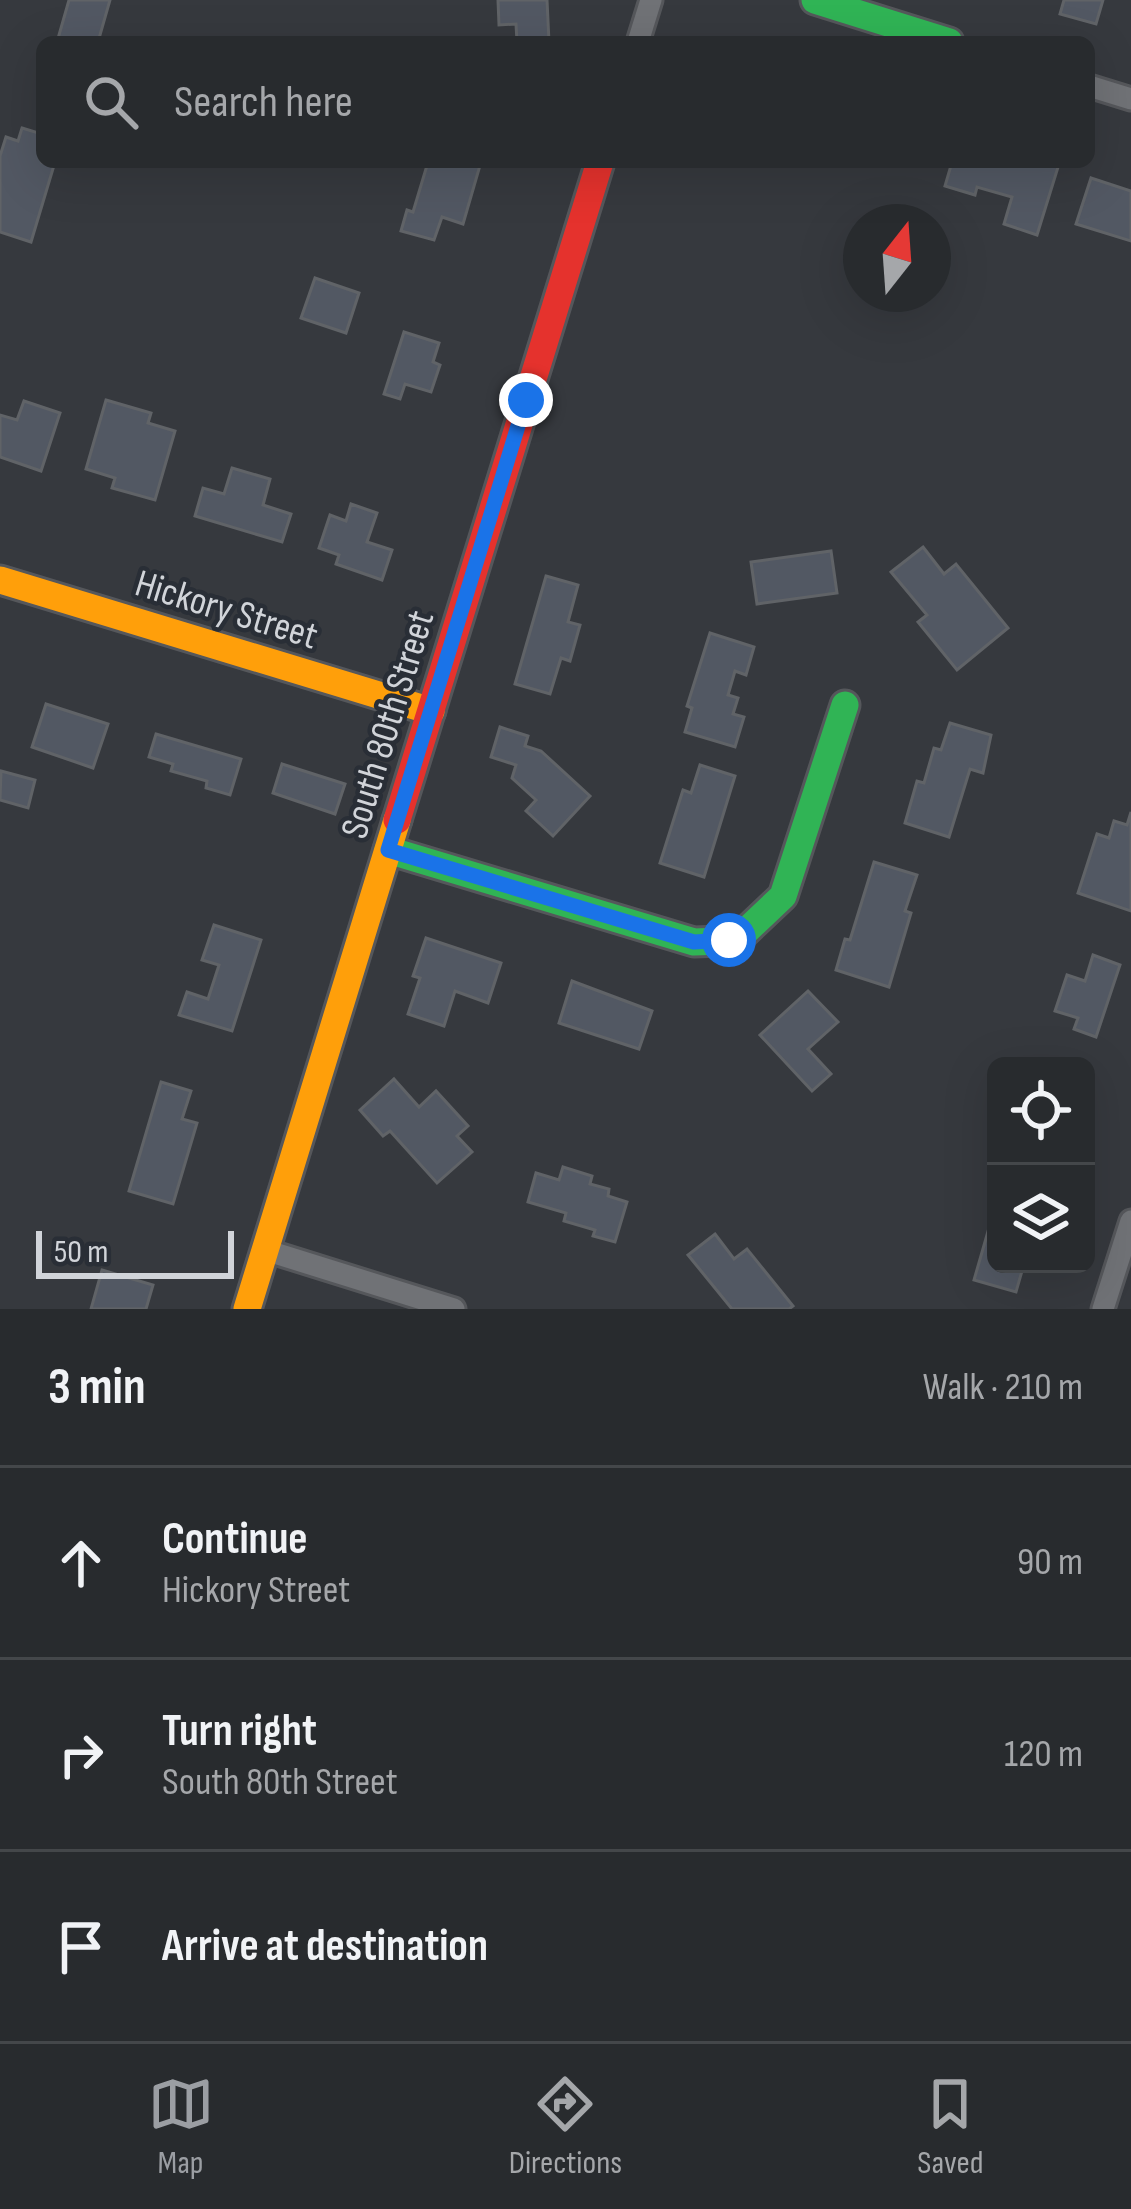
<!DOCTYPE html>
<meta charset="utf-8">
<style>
body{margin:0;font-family:"Sofia Sans Condensed",sans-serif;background:#34373a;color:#f1f3f6}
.controls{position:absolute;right:36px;bottom:36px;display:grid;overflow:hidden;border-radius:18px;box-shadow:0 12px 48px #0002}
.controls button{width:108px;height:108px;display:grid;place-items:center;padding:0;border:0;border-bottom:3px solid #44474a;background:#282b2e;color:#f1f3f6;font:60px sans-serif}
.compass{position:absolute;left:843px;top:204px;width:108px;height:108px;border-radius:50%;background:#282b2e;box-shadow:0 12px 48px #0002;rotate:17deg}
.scale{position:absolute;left:36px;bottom:30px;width:198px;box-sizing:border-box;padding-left:12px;border:6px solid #d1d4d9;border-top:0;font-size:33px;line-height:42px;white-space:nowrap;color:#d1d4d9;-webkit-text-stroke:9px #292e36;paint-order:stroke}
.stop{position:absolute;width:36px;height:36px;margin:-27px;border:9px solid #1a73e8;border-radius:50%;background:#fff}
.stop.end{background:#1a73e8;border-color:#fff;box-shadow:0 3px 12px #0008}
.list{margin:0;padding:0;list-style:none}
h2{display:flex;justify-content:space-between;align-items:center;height:156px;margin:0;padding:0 48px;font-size:51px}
h2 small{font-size:39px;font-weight:400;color:#a5a7aa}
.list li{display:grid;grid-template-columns:78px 1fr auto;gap:36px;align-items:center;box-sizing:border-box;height:192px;padding:0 48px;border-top:3px solid #44474a}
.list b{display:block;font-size:45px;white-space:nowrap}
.list p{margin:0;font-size:39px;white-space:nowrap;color:#a5a7aa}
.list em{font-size:39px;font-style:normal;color:#a5a7aa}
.icon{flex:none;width:66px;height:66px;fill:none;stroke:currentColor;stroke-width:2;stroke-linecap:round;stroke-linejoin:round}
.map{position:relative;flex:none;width:1131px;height:1309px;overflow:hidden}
.search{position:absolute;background:#282b2e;box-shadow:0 12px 48px #0002;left:36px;right:36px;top:36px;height:132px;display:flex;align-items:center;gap:30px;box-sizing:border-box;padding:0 42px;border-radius:18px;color:#a5a7aa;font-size:45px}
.sheet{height:732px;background:#282b2e}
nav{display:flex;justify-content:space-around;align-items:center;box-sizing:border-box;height:168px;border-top:3px solid #44474a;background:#282b2e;font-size:33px;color:#a5a7aa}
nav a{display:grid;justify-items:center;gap:6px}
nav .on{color:#9b9ea3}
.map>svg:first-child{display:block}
.building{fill:#525863;stroke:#606367;stroke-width:3}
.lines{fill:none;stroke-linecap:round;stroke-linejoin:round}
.street-casing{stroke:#55575b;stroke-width:27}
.fast-casing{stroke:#55575b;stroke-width:33}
.slow-casing{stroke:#55575b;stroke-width:33}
.jam-casing{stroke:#55575b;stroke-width:33}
.street{stroke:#707276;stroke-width:21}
.fast{stroke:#30b455;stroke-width:27}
.slow{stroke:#ff9f0a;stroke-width:27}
.jam{stroke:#e5322d;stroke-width:27}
.route{stroke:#1a73e8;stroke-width:15}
.labels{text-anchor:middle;stroke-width:9;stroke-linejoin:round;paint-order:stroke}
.street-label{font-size:39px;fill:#d1d4d9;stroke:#292e36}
</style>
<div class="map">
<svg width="1131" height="1309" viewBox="0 0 1131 1309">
<rect width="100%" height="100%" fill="#36393e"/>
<g class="building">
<path d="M69,0H110L98,42H57Z"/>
<path d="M498,0H547L549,42H517L516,24L499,25Z"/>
<path d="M1064,0H1103L1096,24L1060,14Z"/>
<path d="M22,128L42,134V162H55L31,242L0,232V156L6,137L18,141Z"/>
<path d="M428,162H481L463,224L442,217L434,240L401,231L407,210L413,212Z"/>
<path d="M952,162L1059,164L1037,235L1004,224L1012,197L977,187L975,195L945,186Z"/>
<path d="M1091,178L1131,191V241L1076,224Z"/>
<path d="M315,278L359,293L346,333L301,318Z"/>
<path d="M404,332L439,343L433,362L440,365L431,392L405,384L400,399L384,394Z"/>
<path d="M106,400L151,413L148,423L175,431L155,500L112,488L115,478L86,469Z"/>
<path d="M24,401L60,413L41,471L0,457V415L17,420Z"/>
<path d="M232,468L270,479L263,505L291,514L282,542L195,516L203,488L224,494Z"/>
<path d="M351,504L377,513L367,542L392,550L382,580L336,564L339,555L319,548L330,515L346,521Z"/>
<path d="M923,547L944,574L956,564L1008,628L957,670L918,622L927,615L891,572Z"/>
<path d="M831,551L837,593L757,604L751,562Z"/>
<path d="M546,576L578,585L568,622L580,625L570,661L561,658L550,694L515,684Z"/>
<path d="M710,633L754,647L746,675L735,671L728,695L738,698L733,714L744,717L735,747L685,732L692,708L687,706Z"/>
<path d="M46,704L108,724L93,768L32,747Z"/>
<path d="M950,723L991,735L983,773L970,769L949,837L905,823L917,781L924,783L934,748L941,750Z"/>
<path d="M500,727L528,736L525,746L541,751L590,796L553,836L526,811L536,800L512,778L516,765L491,757Z"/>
<path d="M156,734L241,759L230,795L206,788L207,781L171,771L173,764L149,757Z"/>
<path d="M282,764L345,784L335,814L273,793Z"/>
<path d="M700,765L735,776L704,877L660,863L683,790L691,793Z"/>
<path d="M1,771L35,780L28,808L0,800Z"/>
<path d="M1131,812V911L1078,893L1097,834L1109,838L1114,821L1127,825Z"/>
<path d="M874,862L917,875L905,911L911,913L889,987L836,970L845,939L850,940Z"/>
<path d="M214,925L261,940L232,1031L179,1015L187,992L208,999L219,965L202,960Z"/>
<path d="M426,938L501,963L488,1003L455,991L444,1026L408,1014L420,978L413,976Z"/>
<path d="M1093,955L1120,965L1096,1037L1074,1029L1078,1018L1055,1011L1067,975L1085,981Z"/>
<path d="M572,981L652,1011L639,1049L559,1023Z"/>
<path d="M808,991L838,1022L808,1049L831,1074L812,1091L760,1035Z"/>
<path d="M394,1079L419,1107L436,1091L468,1126L457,1136L472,1152L437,1183L390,1131L383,1136L360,1110Z"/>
<path d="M161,1082L191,1091L182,1119L197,1123L173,1204L129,1191Z"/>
<path d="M563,1167L592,1176L590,1184L609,1189L608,1196L627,1202L615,1242L593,1236L595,1230L564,1221L566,1213L528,1202L536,1173L559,1180Z"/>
<path d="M993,1214L996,1264H1024L1016,1292L974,1280Z"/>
<path d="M715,1234L734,1259L747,1249L793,1306L789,1309H732L688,1255Z"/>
<path d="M102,1270L153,1285L146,1309H91Z"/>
</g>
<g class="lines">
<defs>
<g id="street">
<path d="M638,42L651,0"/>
<path d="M1089,86L1131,99"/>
<path d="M265,1250L454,1309"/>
<path d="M1103,1309L1131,1221"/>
</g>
<g id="fast">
<path d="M815,0L949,42"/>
<path d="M388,850L694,942L722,941L745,932L783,896L845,705"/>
</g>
<g id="slow">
<path d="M0,580L431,711"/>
<path d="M247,1309L397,820"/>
</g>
<path id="jam" d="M397,820L600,162"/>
</defs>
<use href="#street" class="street-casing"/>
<use href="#fast" class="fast-casing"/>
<use href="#slow" class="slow-casing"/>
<use href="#jam" class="jam-casing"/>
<use href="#street" class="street"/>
<use href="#fast" class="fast"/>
<use href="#slow" class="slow"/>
<use href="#jam" class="jam"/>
</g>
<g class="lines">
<path class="route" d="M526,400L388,850L694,942L729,940"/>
</g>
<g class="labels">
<g class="street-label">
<text transform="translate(227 608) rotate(17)" y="14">Hickory Street</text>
<text transform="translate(386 724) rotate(-73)" y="14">South 80th Street</text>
</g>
</g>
</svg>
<div class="controls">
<button><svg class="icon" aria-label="locate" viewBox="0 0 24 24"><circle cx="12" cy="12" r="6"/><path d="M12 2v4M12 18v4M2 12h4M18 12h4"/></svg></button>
<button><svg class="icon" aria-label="layers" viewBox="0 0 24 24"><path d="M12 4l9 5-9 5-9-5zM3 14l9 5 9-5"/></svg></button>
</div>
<svg class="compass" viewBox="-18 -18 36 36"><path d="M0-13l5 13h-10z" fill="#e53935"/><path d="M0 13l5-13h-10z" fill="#a5a7aa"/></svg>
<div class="scale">50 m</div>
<div class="stop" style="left:729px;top:940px"></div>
<div class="stop end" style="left:526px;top:400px"></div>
<div class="search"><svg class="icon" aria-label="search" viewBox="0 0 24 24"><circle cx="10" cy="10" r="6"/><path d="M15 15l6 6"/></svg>Search here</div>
</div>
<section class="sheet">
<h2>3 min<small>Walk · 210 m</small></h2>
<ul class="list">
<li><svg class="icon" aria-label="ahead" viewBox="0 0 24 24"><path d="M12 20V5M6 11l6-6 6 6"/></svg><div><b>Continue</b><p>Hickory Street</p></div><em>90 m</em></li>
<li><svg class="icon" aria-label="right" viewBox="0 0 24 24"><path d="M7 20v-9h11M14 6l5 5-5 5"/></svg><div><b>Turn right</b><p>South 80th Street</p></div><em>120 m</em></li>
<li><svg class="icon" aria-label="arrive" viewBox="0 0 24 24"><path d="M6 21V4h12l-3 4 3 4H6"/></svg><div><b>Arrive at destination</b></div></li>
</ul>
</section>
<nav>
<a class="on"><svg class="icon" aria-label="map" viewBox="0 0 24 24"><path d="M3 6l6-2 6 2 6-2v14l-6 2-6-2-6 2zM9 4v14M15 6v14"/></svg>Map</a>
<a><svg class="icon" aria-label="directions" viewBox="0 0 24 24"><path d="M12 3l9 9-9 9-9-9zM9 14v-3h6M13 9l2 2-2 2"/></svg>Directions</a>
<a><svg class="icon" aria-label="saved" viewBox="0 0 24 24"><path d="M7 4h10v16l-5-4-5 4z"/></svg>Saved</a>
</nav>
